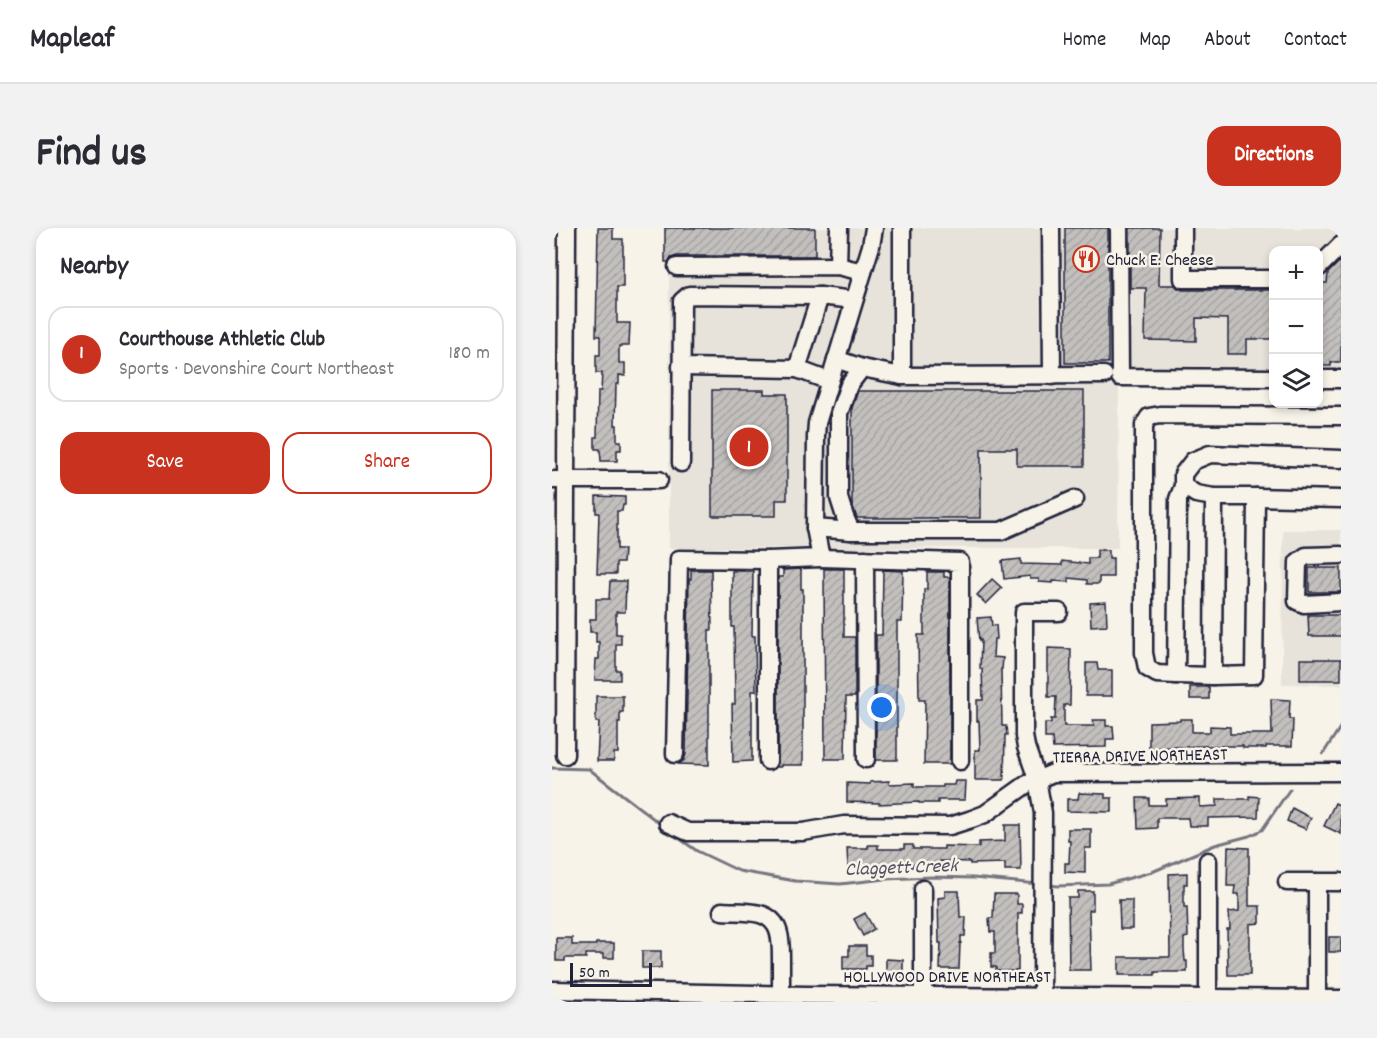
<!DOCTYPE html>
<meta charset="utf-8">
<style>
body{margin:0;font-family:Dekko,sans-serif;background:#f2f2f3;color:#2b2b33}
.controls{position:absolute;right:18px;top:18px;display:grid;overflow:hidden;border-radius:12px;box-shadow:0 3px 9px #0003}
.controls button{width:54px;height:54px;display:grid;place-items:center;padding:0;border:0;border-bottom:2px solid #e1e1e2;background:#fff;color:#2b2b33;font:30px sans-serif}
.scale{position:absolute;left:18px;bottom:15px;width:82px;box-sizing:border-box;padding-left:6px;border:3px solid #22223b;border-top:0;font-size:16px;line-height:21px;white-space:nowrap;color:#22223b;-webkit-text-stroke:4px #f7f3e8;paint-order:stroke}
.you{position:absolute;left:330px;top:480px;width:21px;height:21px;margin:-15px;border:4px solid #fff;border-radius:50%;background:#1a73e8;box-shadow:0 0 0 9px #1a73e833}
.badge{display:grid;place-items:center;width:39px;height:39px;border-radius:50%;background:#c8321e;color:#fff;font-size:20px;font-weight:700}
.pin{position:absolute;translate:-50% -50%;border:3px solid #fff;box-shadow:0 2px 6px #0006}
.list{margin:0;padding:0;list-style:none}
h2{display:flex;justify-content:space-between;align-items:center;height:78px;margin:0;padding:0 24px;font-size:26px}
h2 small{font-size:20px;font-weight:400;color:#7c7c81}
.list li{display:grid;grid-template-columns:39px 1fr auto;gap:18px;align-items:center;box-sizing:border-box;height:96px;margin:0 12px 12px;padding:0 12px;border:2px solid #e1e1e2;border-radius:18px}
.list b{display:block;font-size:22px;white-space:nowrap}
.list p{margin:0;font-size:20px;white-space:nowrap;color:#7c7c81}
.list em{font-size:20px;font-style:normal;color:#7c7c81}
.actions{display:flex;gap:12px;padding:18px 24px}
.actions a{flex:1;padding:14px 0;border:2px solid #c8321e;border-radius:18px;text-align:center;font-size:21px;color:#c8321e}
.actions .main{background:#c8321e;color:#fff}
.icon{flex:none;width:33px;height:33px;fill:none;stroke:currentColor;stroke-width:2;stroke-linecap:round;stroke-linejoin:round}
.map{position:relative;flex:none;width:789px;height:774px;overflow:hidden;border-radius:18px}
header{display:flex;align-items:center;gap:36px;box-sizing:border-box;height:84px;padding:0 30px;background:#fff;border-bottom:2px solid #e1e1e2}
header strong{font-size:28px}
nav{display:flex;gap:33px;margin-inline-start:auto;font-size:21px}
.intro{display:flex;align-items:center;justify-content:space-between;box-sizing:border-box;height:144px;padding:0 36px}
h1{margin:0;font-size:42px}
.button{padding:15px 27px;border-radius:18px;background:#c8321e;color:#fff;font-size:21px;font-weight:700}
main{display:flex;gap:36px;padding:0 36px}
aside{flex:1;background:#fff;border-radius:18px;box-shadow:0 3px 9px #0003}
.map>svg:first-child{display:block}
.built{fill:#e7e3db}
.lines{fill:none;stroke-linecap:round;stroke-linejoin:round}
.stream{stroke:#76747f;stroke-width:3}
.building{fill:url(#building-hatch);stroke:#22223b;stroke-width:1.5}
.minor-casing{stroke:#22223b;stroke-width:21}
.minor{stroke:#f7f3e8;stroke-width:16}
.labels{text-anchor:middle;stroke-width:5;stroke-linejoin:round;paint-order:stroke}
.poi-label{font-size:18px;fill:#22223b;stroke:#f7f3e8;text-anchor:start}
.street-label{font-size:18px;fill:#22223b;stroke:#f7f3e8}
.water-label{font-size:20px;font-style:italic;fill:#535263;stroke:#f7f3e8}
</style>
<header>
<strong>Mapleaf</strong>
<nav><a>Home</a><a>Map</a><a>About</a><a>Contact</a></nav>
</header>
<div class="intro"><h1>Find us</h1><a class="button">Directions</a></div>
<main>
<aside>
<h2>Nearby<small></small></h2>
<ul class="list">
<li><span class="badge">1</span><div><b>Courthouse Athletic Club</b><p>Sports · Devonshire Court Northeast</p></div><em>180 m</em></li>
</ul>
<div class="actions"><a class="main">Save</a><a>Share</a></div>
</aside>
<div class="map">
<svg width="789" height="774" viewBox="0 0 789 774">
<defs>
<pattern id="building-hatch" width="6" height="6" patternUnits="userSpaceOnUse" patternTransform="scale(1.5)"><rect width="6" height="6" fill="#c2bfbd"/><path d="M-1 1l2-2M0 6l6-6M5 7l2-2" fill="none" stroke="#a6a4a3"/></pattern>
</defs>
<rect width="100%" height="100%" fill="#f7f3e8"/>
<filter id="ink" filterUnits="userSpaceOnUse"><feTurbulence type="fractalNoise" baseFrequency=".0167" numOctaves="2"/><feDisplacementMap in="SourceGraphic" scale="12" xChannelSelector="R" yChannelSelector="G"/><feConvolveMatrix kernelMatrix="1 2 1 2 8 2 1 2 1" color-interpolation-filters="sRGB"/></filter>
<g filter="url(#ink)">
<g class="built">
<path d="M117,0H789V160H767L766,22H722L721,159L567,157L566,320H117Z"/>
<path d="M731,302H789V457L730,456Z"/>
</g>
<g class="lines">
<g class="stream">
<path d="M771,526L789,498"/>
<path d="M0,540L37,541L111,598"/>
<path d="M121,606L145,623L187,643L243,653L288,656L334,651L380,649L421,650L486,656"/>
<path d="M496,657L506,658L556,656L600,644L663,617L697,608L710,602L738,561"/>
</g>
</g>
<g class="building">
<path d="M46,0H61V11H71V59H65V95H78L77,118H67V135H73V148L67,147V156H64L63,197H65V213H69V222H65V233H49L48,221H43V209H45L46,163H49L50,145H44V127H48V108H44Z"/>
<path d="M113,0H263V28H125L119,30L116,34H113Z"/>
<rect x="513" y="0" width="43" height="135"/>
<path d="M578,0H608L607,57H623L626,60L631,62H722V111H695V126H676V91L644,90V113L593,112L594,60H578Z"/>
<path d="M789,32V134H779V138H766V55H775L776,45Z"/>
<path d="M160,162H212V166H235V272H224V288H160Z"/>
<path d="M306,163H532V238H465V221H429V290H305L300,276V180Z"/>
<path d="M44,268L73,269V277H71L70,283H65V321H72L71,335H64V346H45L47,285H44Z"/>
<path d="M545,322H557V330H561V349H547V356H535V352L517,350V354L501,353V355L487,354V351H478V348L452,351L450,333L469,331V336L510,337V333L536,336V330H545Z"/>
<rect x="757" y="340" width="32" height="24"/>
<path d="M249,341V361H251V537H229V539H225L226,533V349H231V342Z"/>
<path d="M272,341H292V409H303V469H294L293,531H273Z"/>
<path d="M139,342H159L160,402H157V537L127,536L132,532L134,526L137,351H139Z"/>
<path d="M331,342L351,343L350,394H345V532H324V407H330Z"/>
<path d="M180,343H201L200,408H203L204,463H200V533L181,534L180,476H183L182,399H180Z"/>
<path d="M375,344H392V349H398V536H372L373,472H367L366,407H372V361H375Z"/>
<path d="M440,351L450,360L434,376L425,367Z"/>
<path d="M58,353H74L73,384H64V406H69V416H64V442H68V452H43L44,431H47V414H44V404H38V391H44V371H57Z"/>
<path d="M554,374L555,397L539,398L538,375Z"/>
<path d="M756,387H789V408H757Z"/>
<path d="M439,389L440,398L444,397L445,411H442L441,429L451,430L450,441H449L450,498H454L455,507H453L452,552H423V522H428L427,493H425V472H431L430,441H428L429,412L427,413L425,390Z"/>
<path d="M496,420L519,421L518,477H512V498H542L541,492H554V498H561L562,511H554V519L501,520L500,510H493V495H499V491H503L504,469H496Z"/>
<rect x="748" y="431" width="41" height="21"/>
<path d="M534,435H545L546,442H560V468H534Z"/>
<rect x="638" y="459" width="19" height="12"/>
<path d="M44,468H71V484H68V494H66V525H62V533H45L47,494H44Z"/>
<path d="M719,471L738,472L737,491H741L740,518H714V520H691V518H653L597,520V494L628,493V491H640V504H658V498L678,499V506H720Z"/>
<path d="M337,553V556L362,555V559H391V557H402L403,553H414L413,572H386V575H367V574L327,576V575L295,574V555L318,556V554Z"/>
<path d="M527,565L553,566V570H560V584L515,583V571H526Z"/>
<path d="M697,568L707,569L706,589L656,590V598H637L636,590H605V600L586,601L585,570H597V577H614V571L648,570V579L665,578V571H697Z"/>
<path d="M783,575L789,578V606L772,598Z"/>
<path d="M740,580L759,590L754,601L735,593Z"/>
<path d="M453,597H468L469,642H453V635L418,636V634L388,633V635L361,636V639L312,638V640H296L295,620H316V617H326V621H352V617H361V621H392V618L427,619V614L453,613Z"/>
<path d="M516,601H539V620H533V645L513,644V635H517L518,613H516Z"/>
<path d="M676,619L697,620V678H708V695L698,696V747H676L675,701H678L677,684L687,683V666H682L683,658H675Z"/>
<path d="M635,645V656H632V679H635L636,709L632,710V721L633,733H635V744H603V747H567V729H618L617,646Z"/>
<path d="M393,663H407L408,689H414L413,708H409V715H408L407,741H388L389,715H387L386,670L393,669Z"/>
<path d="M526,663H541V682H537L539,742H517L516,670H526Z"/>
<path d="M442,666H465V676H470V685H466V743H444V739H439V725H443V704H438L437,690H441Z"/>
<path d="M567,672H580V701H568Z"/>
<path d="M313,685L322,701L311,708L302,691Z"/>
<rect x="777" y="709" width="12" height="15"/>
<path d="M4,710H20V717H44V715H62V730H51V726H34V730H13V733H4Z"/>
<path d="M297,718H314V727H319V738H314V741H291V728H297Z"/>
<rect x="90" y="723" width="19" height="17"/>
<path d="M334,731L351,732V751H334Z"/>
</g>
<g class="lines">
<defs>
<g id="minor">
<path d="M350,0V148L552,147"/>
<path d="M499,0L500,148"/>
<path d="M567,0L568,149L722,150"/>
<path d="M631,0V51H722"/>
<path d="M286,38L287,0"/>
<path d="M125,39L286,38L311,44"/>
<path d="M766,40L789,17"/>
<path d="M284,131L310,140L350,148"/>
<path d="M129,139L245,141L277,153"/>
<path d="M245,141L268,68"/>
<path d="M766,151H789"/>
<path d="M129,235L130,73L137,67L268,68L302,72"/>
<path d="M0,252H107"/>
<path d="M631,258L644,266L662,269H704L702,447L661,448L624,447L626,271L631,258V246L641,233L658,226L789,231"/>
<path d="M704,269L789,271"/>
<path d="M263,300L299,303H449L523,271"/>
<path d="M299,303L293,289L287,270V185L297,157L310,140"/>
<path d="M789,327L754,328L746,334L745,373L752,376L789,374"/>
<path d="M269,330L408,334V533"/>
<path d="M313,331L314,531"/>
<path d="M216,332V533"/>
<path d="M624,447L605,446L595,440L592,425V197L597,189L608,187L789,188"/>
<path d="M661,448L662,269"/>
<path d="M123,526L127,331L216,332L269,330L263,300L264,208L265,195L319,18L322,0"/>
<path d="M13,527L15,0"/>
<path d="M116,595L136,604H251L292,597L398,598L420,591L433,586L475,556L501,545L789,544"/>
<path d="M656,633V770"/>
<path d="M735,654H789"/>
<path d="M765,654V771"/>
<path d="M170,683C182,684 196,683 208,686C230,692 229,714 229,733C229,744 229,755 229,766"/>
<path d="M0,762L255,767L789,771"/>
<path d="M371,768V661"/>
<path d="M490,768L491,585L485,551L474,519L472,508V384H507"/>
</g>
</defs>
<use href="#minor" class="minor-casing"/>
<use href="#minor" class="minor"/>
</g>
</g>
<defs>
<symbol id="restaurant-ring" viewBox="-11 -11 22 22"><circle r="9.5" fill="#f7f3e8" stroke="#c8321e" stroke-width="1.5"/><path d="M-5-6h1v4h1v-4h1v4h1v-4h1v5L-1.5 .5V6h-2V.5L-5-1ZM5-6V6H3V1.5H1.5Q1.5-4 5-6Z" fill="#c8321e"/></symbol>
</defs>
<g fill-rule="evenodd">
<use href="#restaurant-ring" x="519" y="16" width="30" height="30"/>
</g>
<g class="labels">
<g class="poi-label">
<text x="554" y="37">Chuck E. Cheese</text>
</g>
<g class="street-label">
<text transform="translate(588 527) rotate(-1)" y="6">TIERRA DRIVE NORTHEAST</text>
<text x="395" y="754">HOLLYWOOD DRIVE NORTHEAST</text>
</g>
<g class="water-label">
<text transform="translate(349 638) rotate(-2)" y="7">Claggett Creek</text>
</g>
</g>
</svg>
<div class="controls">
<button>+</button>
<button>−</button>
<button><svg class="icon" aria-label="layers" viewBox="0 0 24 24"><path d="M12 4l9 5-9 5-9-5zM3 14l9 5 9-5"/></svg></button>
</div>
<div class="scale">50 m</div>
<div class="you"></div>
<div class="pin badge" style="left:197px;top:219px">1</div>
</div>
</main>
